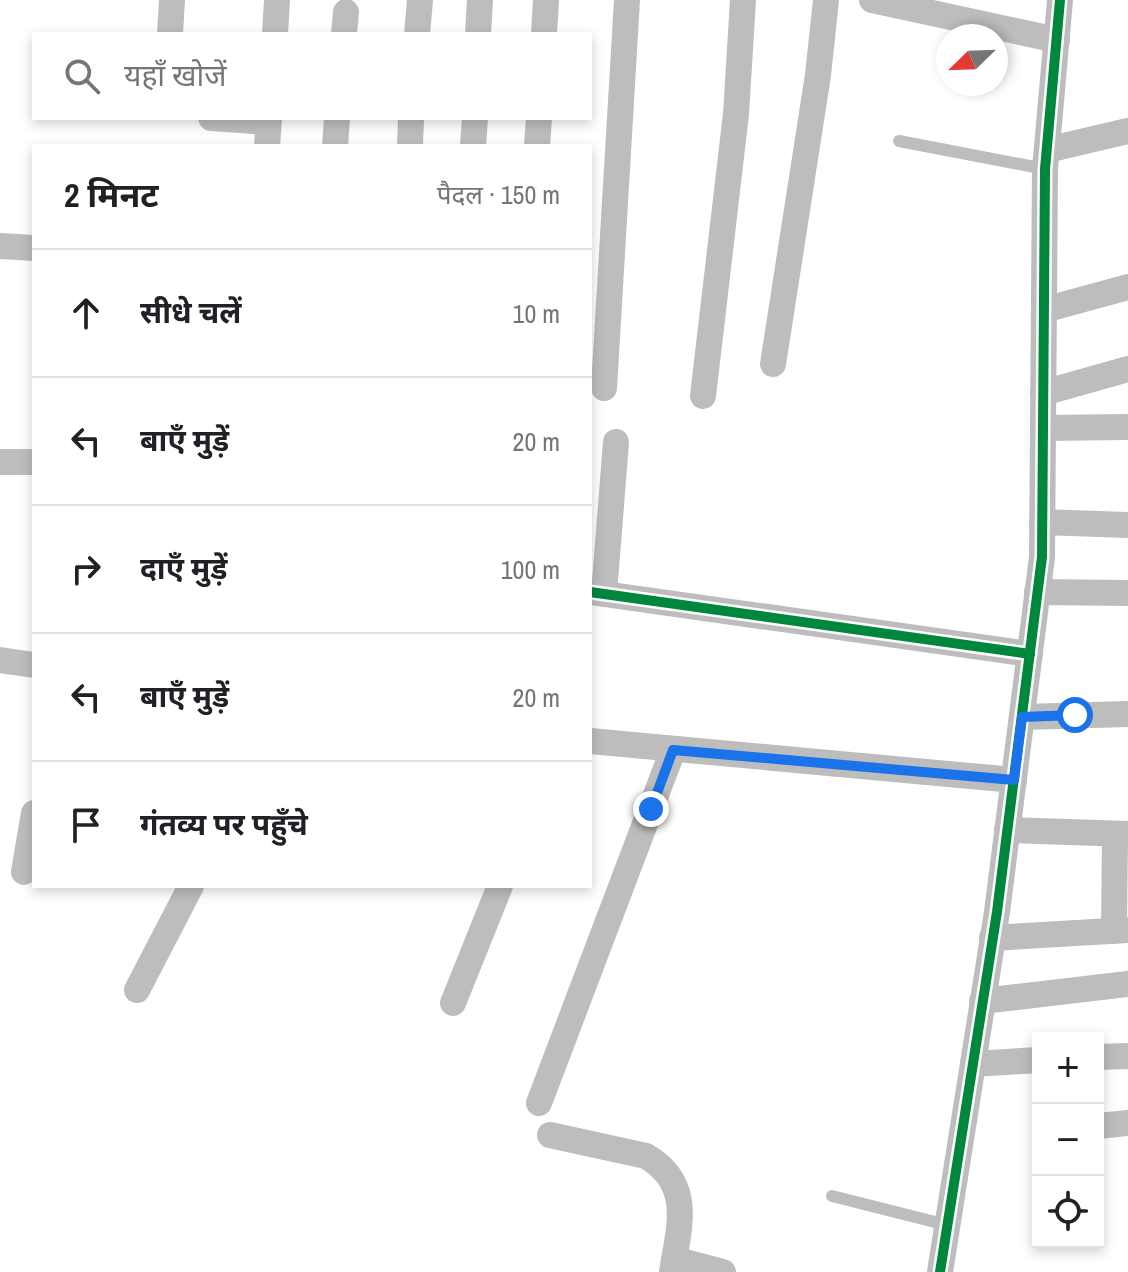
<!DOCTYPE html>
<html lang="hi">
<meta charset="utf-8">
<style>
body{margin:0;font-family:"Archivo Narrow","Noto Sans Devanagari",sans-serif;background:#f6f6f6;color:#202124}
.controls{position:absolute;right:24px;bottom:24px;display:grid;overflow:hidden;border-radius:0px;box-shadow:0 4px 12px #0003}
.controls button{width:72px;height:72px;display:grid;place-items:center;padding:0;border:0;border-bottom:2px solid #e0e0e0;background:#fff;color:#202124;font:40px sans-serif}
.compass{position:absolute;left:936px;top:24px;width:72px;height:72px;border-radius:50%;background:#fff;box-shadow:0 4px 12px #0003;rotate:247deg}
.stop{position:absolute;width:24px;height:24px;margin:-18px;border:6px solid #1a73e8;border-radius:50%;background:#fff}
.stop.end{background:#1a73e8;border-color:#fff;box-shadow:0 2px 8px #0008}
.list{margin:0;padding:0;list-style:none}
h2{display:flex;justify-content:space-between;align-items:center;height:104px;margin:0;padding:0 32px;font-size:34px}
h2 small{font-size:26px;font-weight:400;color:#757577}
.list li{display:grid;grid-template-columns:52px 1fr auto;gap:24px;align-items:center;box-sizing:border-box;height:128px;padding:0 32px;border-top:2px solid #e0e0e0}
.list b{display:block;font-size:30px;white-space:nowrap}
.list em{font-size:26px;font-style:normal;color:#757577}
.icon{flex:none;width:44px;height:44px;fill:none;stroke:currentColor;stroke-width:2;stroke-linecap:round;stroke-linejoin:round}
.map{position:relative;flex:none;width:1128px;height:1272px;overflow:hidden}
.search{position:absolute;background:#fff;box-shadow:0 4px 12px #0003;left:32px;top:32px;width:560px;height:88px;display:flex;align-items:center;gap:20px;box-sizing:border-box;padding:0 28px;border-radius:0px;color:#757577;font-size:30px}
.panel{position:absolute;background:#fff;box-shadow:0 4px 12px #0003;left:32px;top:144px;width:560px;height:744px;border-radius:0px}
.map>svg:first-child{display:block}
.lines{fill:none;stroke-linecap:round;stroke-linejoin:round}
.service{stroke:#bdbdbd;stroke-width:12}
.minor{stroke:#bdbdbd;stroke-width:26}
.cycleway-casing{stroke:#fff;stroke-width:15}
.cycleway{stroke:#00873e;stroke-width:10}
.route{stroke:#1a73e8;stroke-width:10}
</style>
<div class="map">
<svg width="1128" height="1272" viewBox="0 0 1128 1272">
<rect width="100%" height="100%" fill="#fff"/>
<g class="lines">
<g class="service">
<path d="M899,141L1045,169"/>
<path d="M832,1196L947,1225"/>
</g>
<g class="minor">
<path d="M872,0L1057,40"/>
<path d="M170,34L172,0"/>
<path d="M275,34L277,0"/>
<path d="M344,34L346,12"/>
<path d="M417,34L420,0"/>
<path d="M478,34L480,0"/>
<path d="M544,34L546,0"/>
<path d="M211,118L268,122"/>
<path d="M267,146L269,118"/>
<path d="M335,146L337,118"/>
<path d="M410,146L411,118"/>
<path d="M473,146L475,118"/>
<path d="M537,146L539,118"/>
<path d="M1047,150L1128,131"/>
<path d="M0,246L34,248"/>
<path d="M1044,310L1128,287"/>
<path d="M773,364L818,75L826,0"/>
<path d="M604,388L627,0"/>
<path d="M1043,393L1128,369"/>
<path d="M703,396L736,114L743,0"/>
<path d="M1043,428L1128,427"/>
<path d="M0,462H34"/>
<path d="M1042,522L1128,525"/>
<path d="M590,592L1030,654"/>
<path d="M1037,592L1128,593"/>
<path d="M604,594L616,442"/>
<path d="M0,660L34,665"/>
<path d="M1022,717L1128,714"/>
<path d="M590,741L1014,780"/>
<path d="M1007,830L1128,834"/>
<path d="M24,872L34,813"/>
<path d="M1114,931L1115,834"/>
<path d="M992,938L1128,930"/>
<path d="M137,990L191,886"/>
<path d="M982,1001L1128,984"/>
<path d="M453,1003L500,886"/>
<path d="M1098,1057L1128,1056"/>
<path d="M973,1064L1038,1060"/>
<path d="M539,1103L673,750"/>
<path d="M1098,1126L1128,1123"/>
<path d="M550,1135L646,1156C694,1184 679,1227 672,1272"/>
<path d="M674,1259L723,1272"/>
<path d="M940,1272L997,912L1042,557L1045,169L1060,0"/>
</g>
<defs>
<g id="cycleway">
<path d="M590,592L1030,654"/>
<path d="M940,1272L997,912L1042,557L1045,169L1060,0"/>
</g>
</defs>
<use href="#cycleway" class="cycleway-casing"/>
<use href="#cycleway" class="cycleway"/>
</g>
<g class="lines">
<path class="route" d="M651,809L673,750L1014,780L1022,717L1075,715"/>
</g>
</svg>
<div class="controls">
<button>+</button>
<button>−</button>
<button><svg class="icon" aria-label="locate" viewBox="0 0 24 24"><circle cx="12" cy="12" r="6"/><path d="M12 2v4M12 18v4M2 12h4M18 12h4"/></svg></button>
</div>
<svg class="compass" viewBox="-18 -18 36 36"><path d="M0-13l5 13h-10z" fill="#e53935"/><path d="M0 13l5-13h-10z" fill="#757577"/></svg>
<div class="stop" style="left:1075px;top:715px"></div>
<div class="stop end" style="left:651px;top:809px"></div>
<div class="search"><svg class="icon" aria-label="search" viewBox="0 0 24 24"><circle cx="10" cy="10" r="6"/><path d="M15 15l6 6"/></svg>यहाँ खोजें</div>
<section class="panel">
<h2>2 मिनट<small>पैदल · 150 m</small></h2>
<ul class="list">
<li><svg class="icon" aria-label="ahead" viewBox="0 0 24 24"><path d="M12 20V5M6 11l6-6 6 6"/></svg><div><b>सीधे चलें</b></div><em>10 m</em></li>
<li><svg class="icon" aria-label="left" viewBox="0 0 24 24"><path d="M17 20v-9H6M10 6l-5 5 5 5"/></svg><div><b>बाएँ मुड़ें</b></div><em>20 m</em></li>
<li><svg class="icon" aria-label="right" viewBox="0 0 24 24"><path d="M7 20v-9h11M14 6l5 5-5 5"/></svg><div><b>दाएँ मुड़ें</b></div><em>100 m</em></li>
<li><svg class="icon" aria-label="left" viewBox="0 0 24 24"><path d="M17 20v-9H6M10 6l-5 5 5 5"/></svg><div><b>बाएँ मुड़ें</b></div><em>20 m</em></li>
<li><svg class="icon" aria-label="arrive" viewBox="0 0 24 24"><path d="M6 21V4h12l-3 4 3 4H6"/></svg><div><b>गंतव्य पर पहुँचे</b></div></li>
</ul>
</section>
</div>
